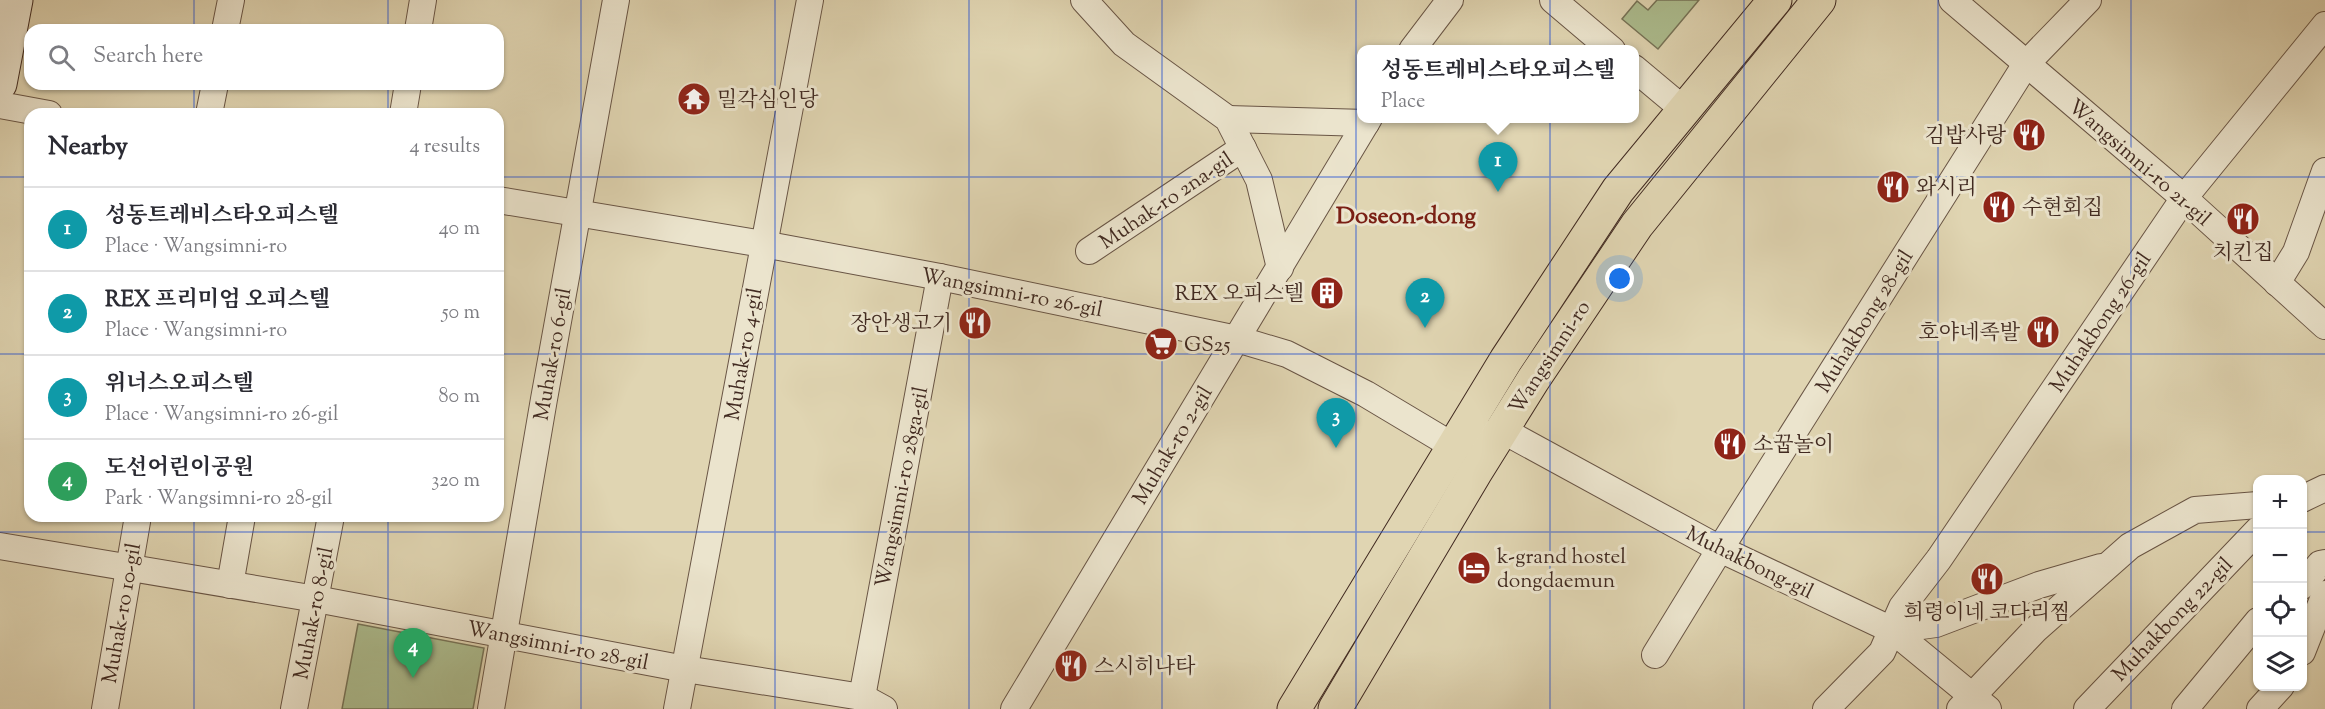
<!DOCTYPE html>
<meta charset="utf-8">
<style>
body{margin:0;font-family:"Sorts Mill Goudy","Noto Serif KR",serif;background:#f2f2f3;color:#2b2b33}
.controls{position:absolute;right:18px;bottom:18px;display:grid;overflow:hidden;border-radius:12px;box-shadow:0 2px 4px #0004}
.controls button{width:54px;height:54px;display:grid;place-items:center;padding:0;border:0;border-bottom:2px solid #e1e1e2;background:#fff;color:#2b2b33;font:30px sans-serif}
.you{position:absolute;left:1620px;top:279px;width:21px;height:21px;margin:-15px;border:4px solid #fff;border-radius:50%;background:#1a73e8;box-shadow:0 0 0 9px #1a73e833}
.badge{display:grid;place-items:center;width:39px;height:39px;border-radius:50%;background:#8f2418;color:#fff;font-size:20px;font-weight:700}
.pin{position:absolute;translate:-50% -50px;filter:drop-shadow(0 2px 3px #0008)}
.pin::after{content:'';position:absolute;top:32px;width:21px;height:18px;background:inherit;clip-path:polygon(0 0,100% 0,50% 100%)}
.popup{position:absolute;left:1357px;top:45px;width:282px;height:78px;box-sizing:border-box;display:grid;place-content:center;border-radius:12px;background:#fff;filter:drop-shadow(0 2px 4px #0005);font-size:20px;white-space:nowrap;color:#7c7c81}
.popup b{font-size:22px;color:#2b2b33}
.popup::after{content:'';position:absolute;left:50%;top:100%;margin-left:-12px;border:12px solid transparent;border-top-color:#fff}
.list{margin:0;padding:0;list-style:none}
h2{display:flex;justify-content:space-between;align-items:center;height:78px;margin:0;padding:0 24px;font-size:26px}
h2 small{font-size:20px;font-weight:400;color:#7c7c81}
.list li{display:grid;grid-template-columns:39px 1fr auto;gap:18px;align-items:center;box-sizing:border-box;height:84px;padding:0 24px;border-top:2px solid #e1e1e2}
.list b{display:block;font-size:22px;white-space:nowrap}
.list p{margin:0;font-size:20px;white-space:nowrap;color:#7c7c81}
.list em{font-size:20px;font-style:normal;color:#7c7c81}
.icon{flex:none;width:33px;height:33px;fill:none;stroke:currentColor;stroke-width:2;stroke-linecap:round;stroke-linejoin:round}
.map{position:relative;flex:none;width:2325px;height:709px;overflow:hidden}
.search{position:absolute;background:#fff;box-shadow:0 2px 4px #0004;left:24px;top:24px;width:480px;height:66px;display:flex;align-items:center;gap:15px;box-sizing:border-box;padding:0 21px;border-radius:18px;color:#7c7c81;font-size:22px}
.panel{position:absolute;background:#fff;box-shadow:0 2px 4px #0004;left:24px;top:108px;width:480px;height:414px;border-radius:18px}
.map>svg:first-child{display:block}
.green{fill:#adbe90;stroke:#777458;stroke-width:1.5}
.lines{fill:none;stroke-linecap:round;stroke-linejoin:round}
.minor-casing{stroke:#695545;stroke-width:28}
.secondary-casing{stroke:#412a21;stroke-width:35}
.primary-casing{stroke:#412a21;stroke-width:35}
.minor{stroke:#ebe4cd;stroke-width:26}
.secondary{stroke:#ebe4cd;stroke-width:33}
.primary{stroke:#e0d5b2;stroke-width:33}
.grid{fill:none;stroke:#1d4ed8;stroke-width:1.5;stroke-opacity:0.55}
.labels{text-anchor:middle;stroke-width:6;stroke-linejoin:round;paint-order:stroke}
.poi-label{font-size:21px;fill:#412a21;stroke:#ebe4cd;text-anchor:start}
.street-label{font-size:21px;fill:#412a21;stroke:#ebe4cd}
.quarter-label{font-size:24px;font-weight:bold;fill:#7a1f14;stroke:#ebe4cd}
</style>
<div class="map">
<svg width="2325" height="709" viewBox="0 0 2325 709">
<rect width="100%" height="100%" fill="#e0d5b2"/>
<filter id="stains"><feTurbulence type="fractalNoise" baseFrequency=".00333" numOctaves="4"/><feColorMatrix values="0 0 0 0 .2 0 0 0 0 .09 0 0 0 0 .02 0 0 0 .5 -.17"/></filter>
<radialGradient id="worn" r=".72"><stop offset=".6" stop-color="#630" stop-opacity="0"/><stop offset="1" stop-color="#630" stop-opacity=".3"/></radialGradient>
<g class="green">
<path d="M1657,0H1699L1658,49L1622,19L1637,1L1648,10Z"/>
<path d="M358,624L484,648L473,709H342Z"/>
</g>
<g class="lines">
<defs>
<g id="minor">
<path d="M1084,0L1124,44L1228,119L1259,180L1280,268"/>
<path d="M1553,0L1612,50"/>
<path d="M1952,0L2184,198L2325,326"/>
<path d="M225,30L231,0"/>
<path d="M418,30L423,0"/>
<path d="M1412,50L1450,0"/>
<path d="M1634,68L1683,109"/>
<path d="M0,105L49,114"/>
<path d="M209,114L215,84"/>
<path d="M403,114L408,84"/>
<path d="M1228,119L1366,123"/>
<path d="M498,200L763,244L940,277L1237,339L1287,354L1366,394L1453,446L1502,430L1720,549L1892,630L1988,709"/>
<path d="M1089,251L1243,148"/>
<path d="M2277,283L2296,252L2325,171"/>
<path d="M2302,499L2325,488"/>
<path d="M0,546L316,599L685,669L862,697L884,709"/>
<path d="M230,585L242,516"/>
<path d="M2302,586L2320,564L2325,563"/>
<path d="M1892,630L1936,624L2039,585L2101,567"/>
<path d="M2302,652L2325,594"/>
<path d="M1655,655L1720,549L2026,64L2088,0"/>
<path d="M862,697L940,277"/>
<path d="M105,709L138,516"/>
<path d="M294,709L331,516"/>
<path d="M491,709L544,399L616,0"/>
<path d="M677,709L810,0"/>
<path d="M1014,709L1369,118"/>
<path d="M1826,709L1882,652L1902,607L1939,559L2184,198L2325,25"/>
<path d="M1960,709L2035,630L2130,546L2195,510L2258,505"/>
<path d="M2087,709L2258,530"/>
<path d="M2185,709L2258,621"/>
<path d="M2260,709L2281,686"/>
</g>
<path id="secondary" d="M0,84L16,0"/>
<g id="primary">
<path d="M1294,709L1506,360L1618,190L1775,0"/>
<path d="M1335,709L1475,473L1533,380L1637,225L1819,0"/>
</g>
</defs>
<use href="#minor" class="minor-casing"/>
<use href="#secondary" class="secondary-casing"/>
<use href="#primary" class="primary-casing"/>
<use href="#minor" class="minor"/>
<use href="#secondary" class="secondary"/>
<use href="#primary" class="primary"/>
</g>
<path class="grid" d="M194,0V30M388,0V30M581,0V709M775,0V709M969,0V709M1162,0V709M1356,0V709M1550,0V709M1744,0V709M1938,0V709M2131,0V709M194,84V114M388,84V114M0,177H30M498,177H2325M0,354H30M498,354H2325M194,516V709M388,516V709M0,532H2258M2302,532H2325"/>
<defs>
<symbol id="temple-disc" viewBox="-11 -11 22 22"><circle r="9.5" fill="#8f2418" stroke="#ebe4cd"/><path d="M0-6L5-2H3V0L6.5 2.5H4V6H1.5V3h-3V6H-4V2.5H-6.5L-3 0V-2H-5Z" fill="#fff"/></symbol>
<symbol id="restaurant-disc" viewBox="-11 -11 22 22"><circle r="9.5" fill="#8f2418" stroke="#ebe4cd"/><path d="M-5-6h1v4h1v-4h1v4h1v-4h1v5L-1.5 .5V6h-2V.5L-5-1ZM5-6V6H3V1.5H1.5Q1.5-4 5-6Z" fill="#fff"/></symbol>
<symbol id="building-disc" viewBox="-11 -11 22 22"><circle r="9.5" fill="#8f2418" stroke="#ebe4cd"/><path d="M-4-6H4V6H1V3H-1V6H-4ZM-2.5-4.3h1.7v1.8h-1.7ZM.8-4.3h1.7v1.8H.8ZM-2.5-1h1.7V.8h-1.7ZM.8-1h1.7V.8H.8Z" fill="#fff"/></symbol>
<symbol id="supermarket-disc" viewBox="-11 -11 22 22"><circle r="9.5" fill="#8f2418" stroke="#ebe4cd"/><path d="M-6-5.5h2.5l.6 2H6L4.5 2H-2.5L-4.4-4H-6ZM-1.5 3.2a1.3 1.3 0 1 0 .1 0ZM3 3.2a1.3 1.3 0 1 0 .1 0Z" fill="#fff"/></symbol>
<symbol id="hotel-disc" viewBox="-11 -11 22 22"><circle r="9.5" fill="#8f2418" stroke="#ebe4cd"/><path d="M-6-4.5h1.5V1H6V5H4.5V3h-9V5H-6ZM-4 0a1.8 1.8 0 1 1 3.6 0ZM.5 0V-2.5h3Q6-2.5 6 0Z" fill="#fff"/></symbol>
</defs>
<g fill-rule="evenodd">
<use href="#temple-disc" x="675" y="80" width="38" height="38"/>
<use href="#restaurant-disc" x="2010" y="116" width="38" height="38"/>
<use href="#restaurant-disc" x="1874" y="168" width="38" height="38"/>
<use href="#restaurant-disc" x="1980" y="188" width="38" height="38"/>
<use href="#restaurant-disc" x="2224" y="200" width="38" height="38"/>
<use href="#building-disc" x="1308" y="274" width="38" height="38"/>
<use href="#restaurant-disc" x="956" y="304" width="38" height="38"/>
<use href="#restaurant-disc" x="2024" y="313" width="38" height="38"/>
<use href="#supermarket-disc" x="1142" y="325" width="38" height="38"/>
<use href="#restaurant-disc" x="1711" y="425" width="38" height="38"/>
<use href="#hotel-disc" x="1455" y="549" width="38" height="38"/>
<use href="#restaurant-disc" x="1968" y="560" width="38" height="38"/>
<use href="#restaurant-disc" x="1052" y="647" width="38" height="38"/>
</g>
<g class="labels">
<g class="poi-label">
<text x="717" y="106">밀각심인당</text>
<text x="2006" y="142" text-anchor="end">김밥사랑</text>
<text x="1916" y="194">와시리</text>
<text x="2022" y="214">수현회집</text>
<text x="2243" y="259" text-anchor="middle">치킨집</text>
<text x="1304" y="300" text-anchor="end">REX 오피스텔</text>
<text x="952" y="330" text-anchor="end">장안생고기</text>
<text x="2020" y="339" text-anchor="end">호야네족발</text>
<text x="1184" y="351">GS25</text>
<text x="1753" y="451">소꿉놀이</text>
<text x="1497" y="563">k-grand hostel<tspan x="1497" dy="24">dongdaemun</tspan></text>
<text x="1987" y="619" text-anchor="middle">희령이네 코다리찜</text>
<text x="1094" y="673">스시히나타</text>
</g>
<g class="street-label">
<text transform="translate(2140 162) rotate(41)" y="7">Wangsimni-ro 21-gil</text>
<text transform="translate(1166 200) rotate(-34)" y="7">Muhak-ro 2na-gil</text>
<text transform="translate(1012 292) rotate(11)" y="7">Wangsimni-ro 26-gil</text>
<text transform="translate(1864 321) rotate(-58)" y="7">Muhakbong 28-gil</text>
<text transform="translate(2100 322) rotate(-56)" y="7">Muhakbong 26-gil</text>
<text transform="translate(552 354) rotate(-80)" y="7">Muhak-ro 6-gil</text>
<text transform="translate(743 354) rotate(-80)" y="7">Muhak-ro 4-gil</text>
<text transform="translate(1549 357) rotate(-57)" y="7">Wangsimni-ro</text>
<text transform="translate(1172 445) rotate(-59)" y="7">Muhak-ro 2-gil</text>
<text transform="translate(901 487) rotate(-79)" y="7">Wangsimni-ro 28ga-gil</text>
<text transform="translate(1750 562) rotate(26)" y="7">Muhakbong-gil</text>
<text transform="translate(121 613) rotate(-80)" y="7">Muhak-ro 10-gil</text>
<text transform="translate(313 613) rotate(-79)" y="7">Muhak-ro 8-gil</text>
<text transform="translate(2172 619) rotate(-46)" y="7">Muhakbong 22-gil</text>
<text transform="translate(558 645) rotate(11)" y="7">Wangsimni-ro 28-gil</text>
</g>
<g class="quarter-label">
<text x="1406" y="223">Doseon-dong</text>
</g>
</g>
<rect width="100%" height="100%" filter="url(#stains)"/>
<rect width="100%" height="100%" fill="url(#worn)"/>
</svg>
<div class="controls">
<button>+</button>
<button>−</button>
<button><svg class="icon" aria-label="locate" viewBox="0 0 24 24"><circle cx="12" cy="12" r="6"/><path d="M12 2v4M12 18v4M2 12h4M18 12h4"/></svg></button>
<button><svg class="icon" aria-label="layers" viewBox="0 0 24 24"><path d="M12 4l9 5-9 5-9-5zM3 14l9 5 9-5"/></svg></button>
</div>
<div class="you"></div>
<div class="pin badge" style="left:1498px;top:192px;background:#0f9aa8">1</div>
<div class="popup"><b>성동트레비스타오피스텔</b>Place</div>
<div class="pin badge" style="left:1425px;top:328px;background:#0f9aa8">2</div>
<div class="pin badge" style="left:1336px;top:448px;background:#0f9aa8">3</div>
<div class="pin badge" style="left:413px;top:678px;background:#2e9e5b">4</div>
<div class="search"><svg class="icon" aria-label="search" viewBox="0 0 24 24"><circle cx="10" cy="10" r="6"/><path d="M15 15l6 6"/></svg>Search here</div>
<section class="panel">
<h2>Nearby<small>4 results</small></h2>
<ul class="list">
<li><span class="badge" style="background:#0f9aa8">1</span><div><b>성동트레비스타오피스텔</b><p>Place · Wangsimni-ro</p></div><em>40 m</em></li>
<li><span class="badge" style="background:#0f9aa8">2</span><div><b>REX 프리미엄 오피스텔</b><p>Place · Wangsimni-ro</p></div><em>50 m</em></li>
<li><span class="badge" style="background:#0f9aa8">3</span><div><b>위너스오피스텔</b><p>Place · Wangsimni-ro 26-gil</p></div><em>80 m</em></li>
<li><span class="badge" style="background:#2e9e5b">4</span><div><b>도선어린이공원</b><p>Park · Wangsimni-ro 28-gil</p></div><em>320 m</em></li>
</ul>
</section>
</div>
